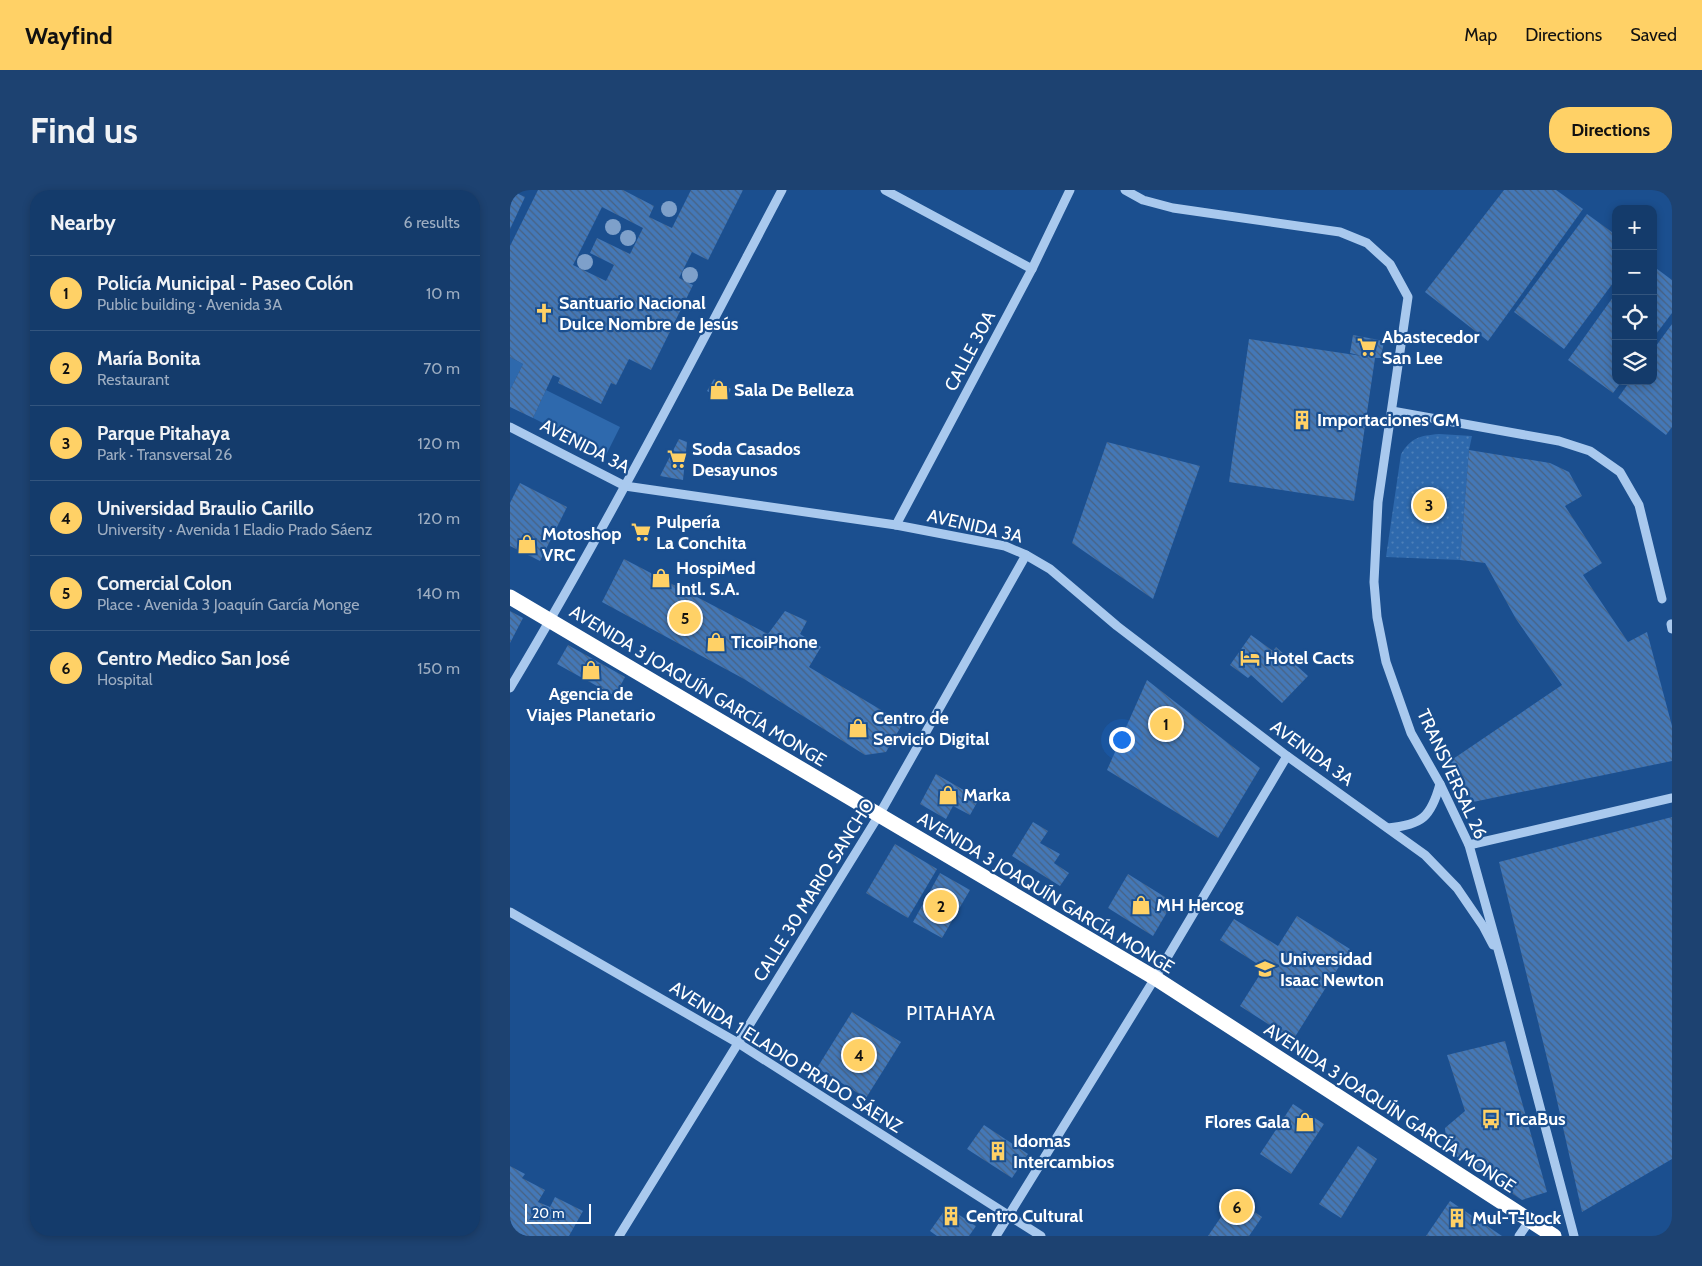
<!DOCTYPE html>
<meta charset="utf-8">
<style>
body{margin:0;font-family:Cabin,sans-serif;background:#1d4271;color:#f1f3f6}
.controls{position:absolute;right:15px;top:15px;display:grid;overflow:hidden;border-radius:10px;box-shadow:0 2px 8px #0003}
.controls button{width:45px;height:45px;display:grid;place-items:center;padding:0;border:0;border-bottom:1px solid #33557e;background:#143b6b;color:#f1f3f6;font:25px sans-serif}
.scale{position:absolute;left:15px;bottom:12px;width:66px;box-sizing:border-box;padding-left:5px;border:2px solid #fff;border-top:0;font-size:14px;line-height:18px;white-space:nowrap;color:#fff;-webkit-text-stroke:4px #1b4f8f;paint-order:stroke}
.you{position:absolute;left:611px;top:549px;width:18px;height:18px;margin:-12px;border:4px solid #fff;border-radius:50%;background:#1a73e8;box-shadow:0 0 0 8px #1a73e833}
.badge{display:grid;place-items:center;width:32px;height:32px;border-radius:50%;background:#ffd166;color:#111;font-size:16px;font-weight:700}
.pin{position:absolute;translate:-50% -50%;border:2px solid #fff;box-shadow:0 1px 5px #0006}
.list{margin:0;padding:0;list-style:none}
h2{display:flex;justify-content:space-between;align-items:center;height:65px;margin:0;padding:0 20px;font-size:21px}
h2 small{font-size:16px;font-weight:400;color:#9dadc1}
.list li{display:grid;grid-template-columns:32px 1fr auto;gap:15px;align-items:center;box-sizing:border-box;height:75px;padding:0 20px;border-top:1px solid #33557e}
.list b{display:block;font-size:19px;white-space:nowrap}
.list p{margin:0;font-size:16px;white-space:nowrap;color:#9dadc1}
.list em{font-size:16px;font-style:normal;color:#9dadc1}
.icon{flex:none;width:28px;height:28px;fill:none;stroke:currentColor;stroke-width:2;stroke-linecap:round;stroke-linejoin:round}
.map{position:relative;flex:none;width:1162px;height:1046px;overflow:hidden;border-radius:20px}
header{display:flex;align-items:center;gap:30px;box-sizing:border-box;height:70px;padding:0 25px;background:#ffd166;color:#111}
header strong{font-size:24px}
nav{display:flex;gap:28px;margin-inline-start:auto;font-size:18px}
.intro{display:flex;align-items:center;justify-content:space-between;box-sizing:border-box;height:120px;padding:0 30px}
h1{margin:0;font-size:35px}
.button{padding:12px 22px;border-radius:20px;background:#ffd166;color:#111;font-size:18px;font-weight:700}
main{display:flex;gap:30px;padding:0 30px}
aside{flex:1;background:#143b6b;border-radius:20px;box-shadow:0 2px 8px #0003}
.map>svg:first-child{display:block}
.park{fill:url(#park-dots)}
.garden{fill:#2e69ad}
.building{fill:url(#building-back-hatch);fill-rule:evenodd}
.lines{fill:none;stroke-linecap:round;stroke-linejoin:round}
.minor{stroke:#a9c9ee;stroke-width:9}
.highway{stroke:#fff;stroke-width:15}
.tree{fill:#7ea0ca}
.labels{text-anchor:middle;stroke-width:4.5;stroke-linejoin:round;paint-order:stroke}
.poi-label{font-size:18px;font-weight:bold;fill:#fff;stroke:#1b4f8f;text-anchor:start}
.street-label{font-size:18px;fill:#fff;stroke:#1b4f8f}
.neighbourhood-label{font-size:19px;letter-spacing:1px;fill:#fff;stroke:#1b4f8f}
</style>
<header>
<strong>Wayfind</strong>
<nav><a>Map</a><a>Directions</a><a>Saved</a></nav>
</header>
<div class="intro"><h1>Find us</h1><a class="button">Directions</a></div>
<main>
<aside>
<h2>Nearby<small>6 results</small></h2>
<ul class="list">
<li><span class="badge">1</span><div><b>Policía Municipal - Paseo Colón</b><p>Public building · Avenida 3A</p></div><em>10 m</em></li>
<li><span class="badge">2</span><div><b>María Bonita</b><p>Restaurant</p></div><em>70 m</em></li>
<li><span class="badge">3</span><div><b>Parque Pitahaya</b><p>Park · Transversal 26</p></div><em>120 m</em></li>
<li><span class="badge">4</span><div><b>Universidad Braulio Carillo</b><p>University · Avenida 1 Eladio Prado Sáenz</p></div><em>120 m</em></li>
<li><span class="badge">5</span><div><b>Comercial Colon</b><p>Place · Avenida 3 Joaquín García Monge</p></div><em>140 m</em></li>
<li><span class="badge">6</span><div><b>Centro Medico San José</b><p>Hospital</p></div><em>150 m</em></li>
</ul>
</aside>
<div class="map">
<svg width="1162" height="1046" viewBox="0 0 1162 1046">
<defs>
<pattern id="park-dots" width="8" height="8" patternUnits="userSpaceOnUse" patternTransform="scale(1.25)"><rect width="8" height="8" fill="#2e69ad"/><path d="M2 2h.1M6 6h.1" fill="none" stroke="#4d80b9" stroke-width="1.8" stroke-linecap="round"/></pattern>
<pattern id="building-back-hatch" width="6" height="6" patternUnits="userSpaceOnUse" patternTransform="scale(1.25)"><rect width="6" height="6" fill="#4478b7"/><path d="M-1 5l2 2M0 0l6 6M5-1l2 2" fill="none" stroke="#486282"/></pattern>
</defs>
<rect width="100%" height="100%" fill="#1b4f8f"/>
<path class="park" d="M929,244L962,246L959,260L950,370L876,367L891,264C902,247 909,246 929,244Z"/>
<g class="garden">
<path d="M0,167L13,174L0,200Z"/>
<path d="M36,200L110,237L96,265L23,228Z"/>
</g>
<g class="building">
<path d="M0,0L15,7L0,39Z"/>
<path d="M28,0H113L144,16L139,27L162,38L181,0H233L198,70L182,62L169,88L183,95L141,180L119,169L106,195L101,193L91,214L48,193L50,188L43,185L23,228L0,217V200L13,174L0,167V56ZM92,17L133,38L120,64L87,48L80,63L104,75L96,91L63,75Z"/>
<path d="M994,0H1046L1073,19L978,151L915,102Z"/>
<path d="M1077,24L1106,45V89L1054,159L1004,122Z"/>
<path d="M1143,76L1162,90V123L1143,148Z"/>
<path d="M1106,103V191H1112L1103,203L1058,170Z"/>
<path d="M1162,134V237L1156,245L1108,208L1120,191H1143V160Z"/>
<path d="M843,145L874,151L871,168H865L844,311L719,292L739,149L852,166L840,163Z"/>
<path d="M204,189L221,199L215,211L197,201Z"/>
<path d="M169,249L177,252L173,290L150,286Z"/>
<path d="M597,252L690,276L643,409L562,353Z"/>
<path d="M959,260L1040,273L1059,282L1072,306L1055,316L1092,373L1073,385L1118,452L1137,442L1162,536V571L963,612L940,571L1052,495L1006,429L975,373L950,370Z"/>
<path d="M10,293L57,317L30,371L0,356V313Z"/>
<path d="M114,369L258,444L275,421L297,431L290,444L311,457L299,477L393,533L376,562L355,565L234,489L92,412Z"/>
<path d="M0,421L13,428L0,453Z"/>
<path d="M741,445L763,461L766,457L798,486L772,513L741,485L738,488L720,475Z"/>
<path d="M58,455L115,487L105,506L47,474Z"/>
<path d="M637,490L750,578L708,648L597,580Z"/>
<path d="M426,584L469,609L460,625L443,616L436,629L410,614Z"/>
<path d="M1162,627V969L1072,1022L1043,893L989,672Z"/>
<path d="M523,632L538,641L530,653L550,664L544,673L559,683L550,696L502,666Z"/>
<path d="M385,654L427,679L398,728L356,703Z"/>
<path d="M430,683L460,700L432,748L403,732Z"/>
<path d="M618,684L663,712L643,746L598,718Z"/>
<path d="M787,726L840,759L783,850L730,816L754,778L710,750L724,729L768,756Z"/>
<path d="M342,822L391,852L356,908L307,878Z"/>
<path d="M995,851L1037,1002L1012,1010L937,960L935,938L955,921L937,865Z"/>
<path d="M783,914L814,934L781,984L750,964Z"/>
<path d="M474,935L518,964L502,988L457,959Z"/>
<path d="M848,956L867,969L831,1028L809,1014Z"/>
<path d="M0,976L15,984L12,988L35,1000L28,1012L40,1017L45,1007L73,1021L59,1046H0Z"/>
<path d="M724,1008L752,1027L739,1046H698Z"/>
<path d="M940,1011L992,1046H916Z"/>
<path d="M437,1017L466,1036L459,1046H427L420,1041Z"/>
</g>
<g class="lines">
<g class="minor">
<path d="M375,0L522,79"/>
<path d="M615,0L633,10L663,18L830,42L857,53L880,74L898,107L868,312L864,392L867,427L876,472L901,543L930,594L959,655L993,777L1064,1046"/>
<path d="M882,221L1049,251L1080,261L1110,282L1129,315L1152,409"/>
<path d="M0,237L115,296L386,335L495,356L516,365L540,379L607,436L777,566L915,665L947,698L973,736L983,755"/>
<path d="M386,335L522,79L560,0"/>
<path d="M1161,434L1162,439"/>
<path d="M0,498C97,336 184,167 272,0"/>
<path d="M878,638C912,635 921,627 930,594"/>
<path d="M959,655L1162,608"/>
<path d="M0,722L228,853L531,1046"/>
<path d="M109,1046L369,625L516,365"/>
<path d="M486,1046L645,788L777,566"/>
<path d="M1009,1046L1020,1030"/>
</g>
<path class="highway" d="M0,407L645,788L1044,1046"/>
</g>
<g class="tree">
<circle cx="159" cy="19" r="8"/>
<circle cx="103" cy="37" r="8"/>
<circle cx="118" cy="48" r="8"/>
<circle cx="75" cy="72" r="8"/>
<circle cx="180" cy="85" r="8"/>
</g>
<defs>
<symbol id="church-bare" viewBox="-9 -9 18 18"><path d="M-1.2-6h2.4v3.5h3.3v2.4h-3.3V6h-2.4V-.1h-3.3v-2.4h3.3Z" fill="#ffd166" stroke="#1b4f8f" stroke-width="2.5" paint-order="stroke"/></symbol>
<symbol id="supermarket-bare" viewBox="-9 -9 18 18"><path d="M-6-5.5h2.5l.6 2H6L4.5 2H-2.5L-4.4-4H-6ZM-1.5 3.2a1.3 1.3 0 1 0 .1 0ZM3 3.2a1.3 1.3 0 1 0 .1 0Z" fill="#ffd166" stroke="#1b4f8f" stroke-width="2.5" paint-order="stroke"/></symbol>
<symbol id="shop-bare" viewBox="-9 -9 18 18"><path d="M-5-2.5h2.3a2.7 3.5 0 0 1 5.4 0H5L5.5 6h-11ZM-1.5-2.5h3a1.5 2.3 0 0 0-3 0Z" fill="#ffd166" stroke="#1b4f8f" stroke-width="2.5" paint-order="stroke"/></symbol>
<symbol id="building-bare" viewBox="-9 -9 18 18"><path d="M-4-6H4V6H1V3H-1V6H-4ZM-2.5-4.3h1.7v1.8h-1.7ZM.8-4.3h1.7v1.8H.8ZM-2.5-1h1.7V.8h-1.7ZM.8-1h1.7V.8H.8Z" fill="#ffd166" stroke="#1b4f8f" stroke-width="2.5" paint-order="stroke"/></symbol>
<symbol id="hotel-bare" viewBox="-9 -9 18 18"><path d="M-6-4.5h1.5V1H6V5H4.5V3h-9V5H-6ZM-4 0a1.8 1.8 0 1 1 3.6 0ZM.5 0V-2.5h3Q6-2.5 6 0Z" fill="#ffd166" stroke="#1b4f8f" stroke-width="2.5" paint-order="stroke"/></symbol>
<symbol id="university-bare" viewBox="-9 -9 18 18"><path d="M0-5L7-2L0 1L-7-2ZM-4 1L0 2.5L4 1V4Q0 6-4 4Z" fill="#ffd166" stroke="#1b4f8f" stroke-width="2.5" paint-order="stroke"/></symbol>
<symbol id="bus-bare" viewBox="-9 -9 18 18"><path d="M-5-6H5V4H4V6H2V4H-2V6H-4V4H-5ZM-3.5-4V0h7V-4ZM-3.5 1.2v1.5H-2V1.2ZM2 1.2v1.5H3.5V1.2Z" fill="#ffd166" stroke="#1b4f8f" stroke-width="2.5" paint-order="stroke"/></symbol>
</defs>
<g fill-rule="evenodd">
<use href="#church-bare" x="20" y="109" width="28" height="28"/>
<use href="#supermarket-bare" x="843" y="143" width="28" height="28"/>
<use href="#shop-bare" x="195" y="186" width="28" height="28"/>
<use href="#building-bare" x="778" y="216" width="28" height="28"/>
<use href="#supermarket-bare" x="153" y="255" width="28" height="28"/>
<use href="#supermarket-bare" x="117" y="328" width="28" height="28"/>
<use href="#shop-bare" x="3" y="340" width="28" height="28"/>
<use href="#shop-bare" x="137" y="374" width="28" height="28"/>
<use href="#shop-bare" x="192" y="438" width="28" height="28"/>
<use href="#hotel-bare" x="726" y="454" width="28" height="28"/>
<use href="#shop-bare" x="67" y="466" width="28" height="28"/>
<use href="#shop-bare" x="334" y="524" width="28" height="28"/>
<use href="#shop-bare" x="424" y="591" width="28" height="28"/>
<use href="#shop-bare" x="617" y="701" width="28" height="28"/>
<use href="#university-bare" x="741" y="765" width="28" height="28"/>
<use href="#bus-bare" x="967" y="915" width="28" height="28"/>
<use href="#shop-bare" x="781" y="918" width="28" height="28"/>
<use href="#building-bare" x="474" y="947" width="28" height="28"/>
<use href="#building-bare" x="427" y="1012" width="28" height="28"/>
<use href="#building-bare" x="933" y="1014" width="28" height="28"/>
</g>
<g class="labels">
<g class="poi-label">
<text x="49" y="119">Santuario Nacional<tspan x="49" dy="21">Dulce Nombre de Jesús</tspan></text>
<text x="872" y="153">Abastecedor<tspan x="872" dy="21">San Lee</tspan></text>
<text x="224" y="206">Sala De Belleza</text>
<text x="807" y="236">Importaciones GM</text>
<text x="182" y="265">Soda Casados<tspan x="182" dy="21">Desayunos</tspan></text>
<text x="146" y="338">Pulpería<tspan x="146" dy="21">La Conchita</tspan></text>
<text x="32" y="350">Motoshop<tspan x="32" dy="21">VRC</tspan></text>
<text x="166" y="384">HospiMed<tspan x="166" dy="21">Intl. S.A.</tspan></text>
<text x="221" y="458">TicoiPhone</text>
<text x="755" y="474">Hotel Cacts</text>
<text x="81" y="510" text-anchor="middle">Agencia de<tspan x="81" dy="21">Viajes Planetario</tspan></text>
<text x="363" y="534">Centro de<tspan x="363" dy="21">Servicio Digital</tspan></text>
<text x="453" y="611">Marka</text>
<text x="646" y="721">MH Hercog</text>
<text x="770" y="775">Universidad<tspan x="770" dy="21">Isaac Newton</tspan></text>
<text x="996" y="935">TicaBus</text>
<text x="780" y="938" text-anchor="end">Flores Gala</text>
<text x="503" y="957">Idomas<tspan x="503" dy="21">Intercambios</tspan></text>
<text x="456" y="1032">Centro Cultural</text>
<text x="962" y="1034">Mul-T-Lock</text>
</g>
<g class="street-label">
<text transform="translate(460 161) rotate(-62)" y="6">CALLE 30A</text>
<text transform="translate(75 256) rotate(27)" y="6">AVENIDA 3A</text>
<text transform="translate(465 336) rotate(13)" y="6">AVENIDA 3A</text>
<text transform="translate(188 496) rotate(31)" y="6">AVENIDA 3 JOAQUÍN GARCÍA MONGE</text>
<text transform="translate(802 563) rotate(36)" y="6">AVENIDA 3A</text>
<text transform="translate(942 584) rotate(65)" y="6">TRANSVERSAL 26</text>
<text transform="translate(304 700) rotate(-58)" y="6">CALLE 30 MARIO SANCHO</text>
<text transform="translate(536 703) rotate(31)" y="6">AVENIDA 3 JOAQUÍN GARCÍA MONGE</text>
<text transform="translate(276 867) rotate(32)" y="6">AVENIDA 1 ELADIO PRADO SÁENZ</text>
<text transform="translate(880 918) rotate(33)" y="6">AVENIDA 3 JOAQUÍN GARCÍA MONGE</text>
</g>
<g class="neighbourhood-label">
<text x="441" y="830">PITAHAYA</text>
</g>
</g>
</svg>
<div class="controls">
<button>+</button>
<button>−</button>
<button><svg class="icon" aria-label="locate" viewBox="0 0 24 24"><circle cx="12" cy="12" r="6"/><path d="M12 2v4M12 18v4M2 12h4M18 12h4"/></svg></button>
<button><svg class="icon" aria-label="layers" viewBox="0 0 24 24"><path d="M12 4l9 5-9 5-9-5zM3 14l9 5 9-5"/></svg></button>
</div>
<div class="scale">20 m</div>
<div class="you"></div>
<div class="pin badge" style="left:656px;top:534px">1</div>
<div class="pin badge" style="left:431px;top:716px">2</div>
<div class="pin badge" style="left:919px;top:315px">3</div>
<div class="pin badge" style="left:349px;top:865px">4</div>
<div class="pin badge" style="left:175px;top:428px">5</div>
<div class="pin badge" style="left:727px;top:1017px">6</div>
</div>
</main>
